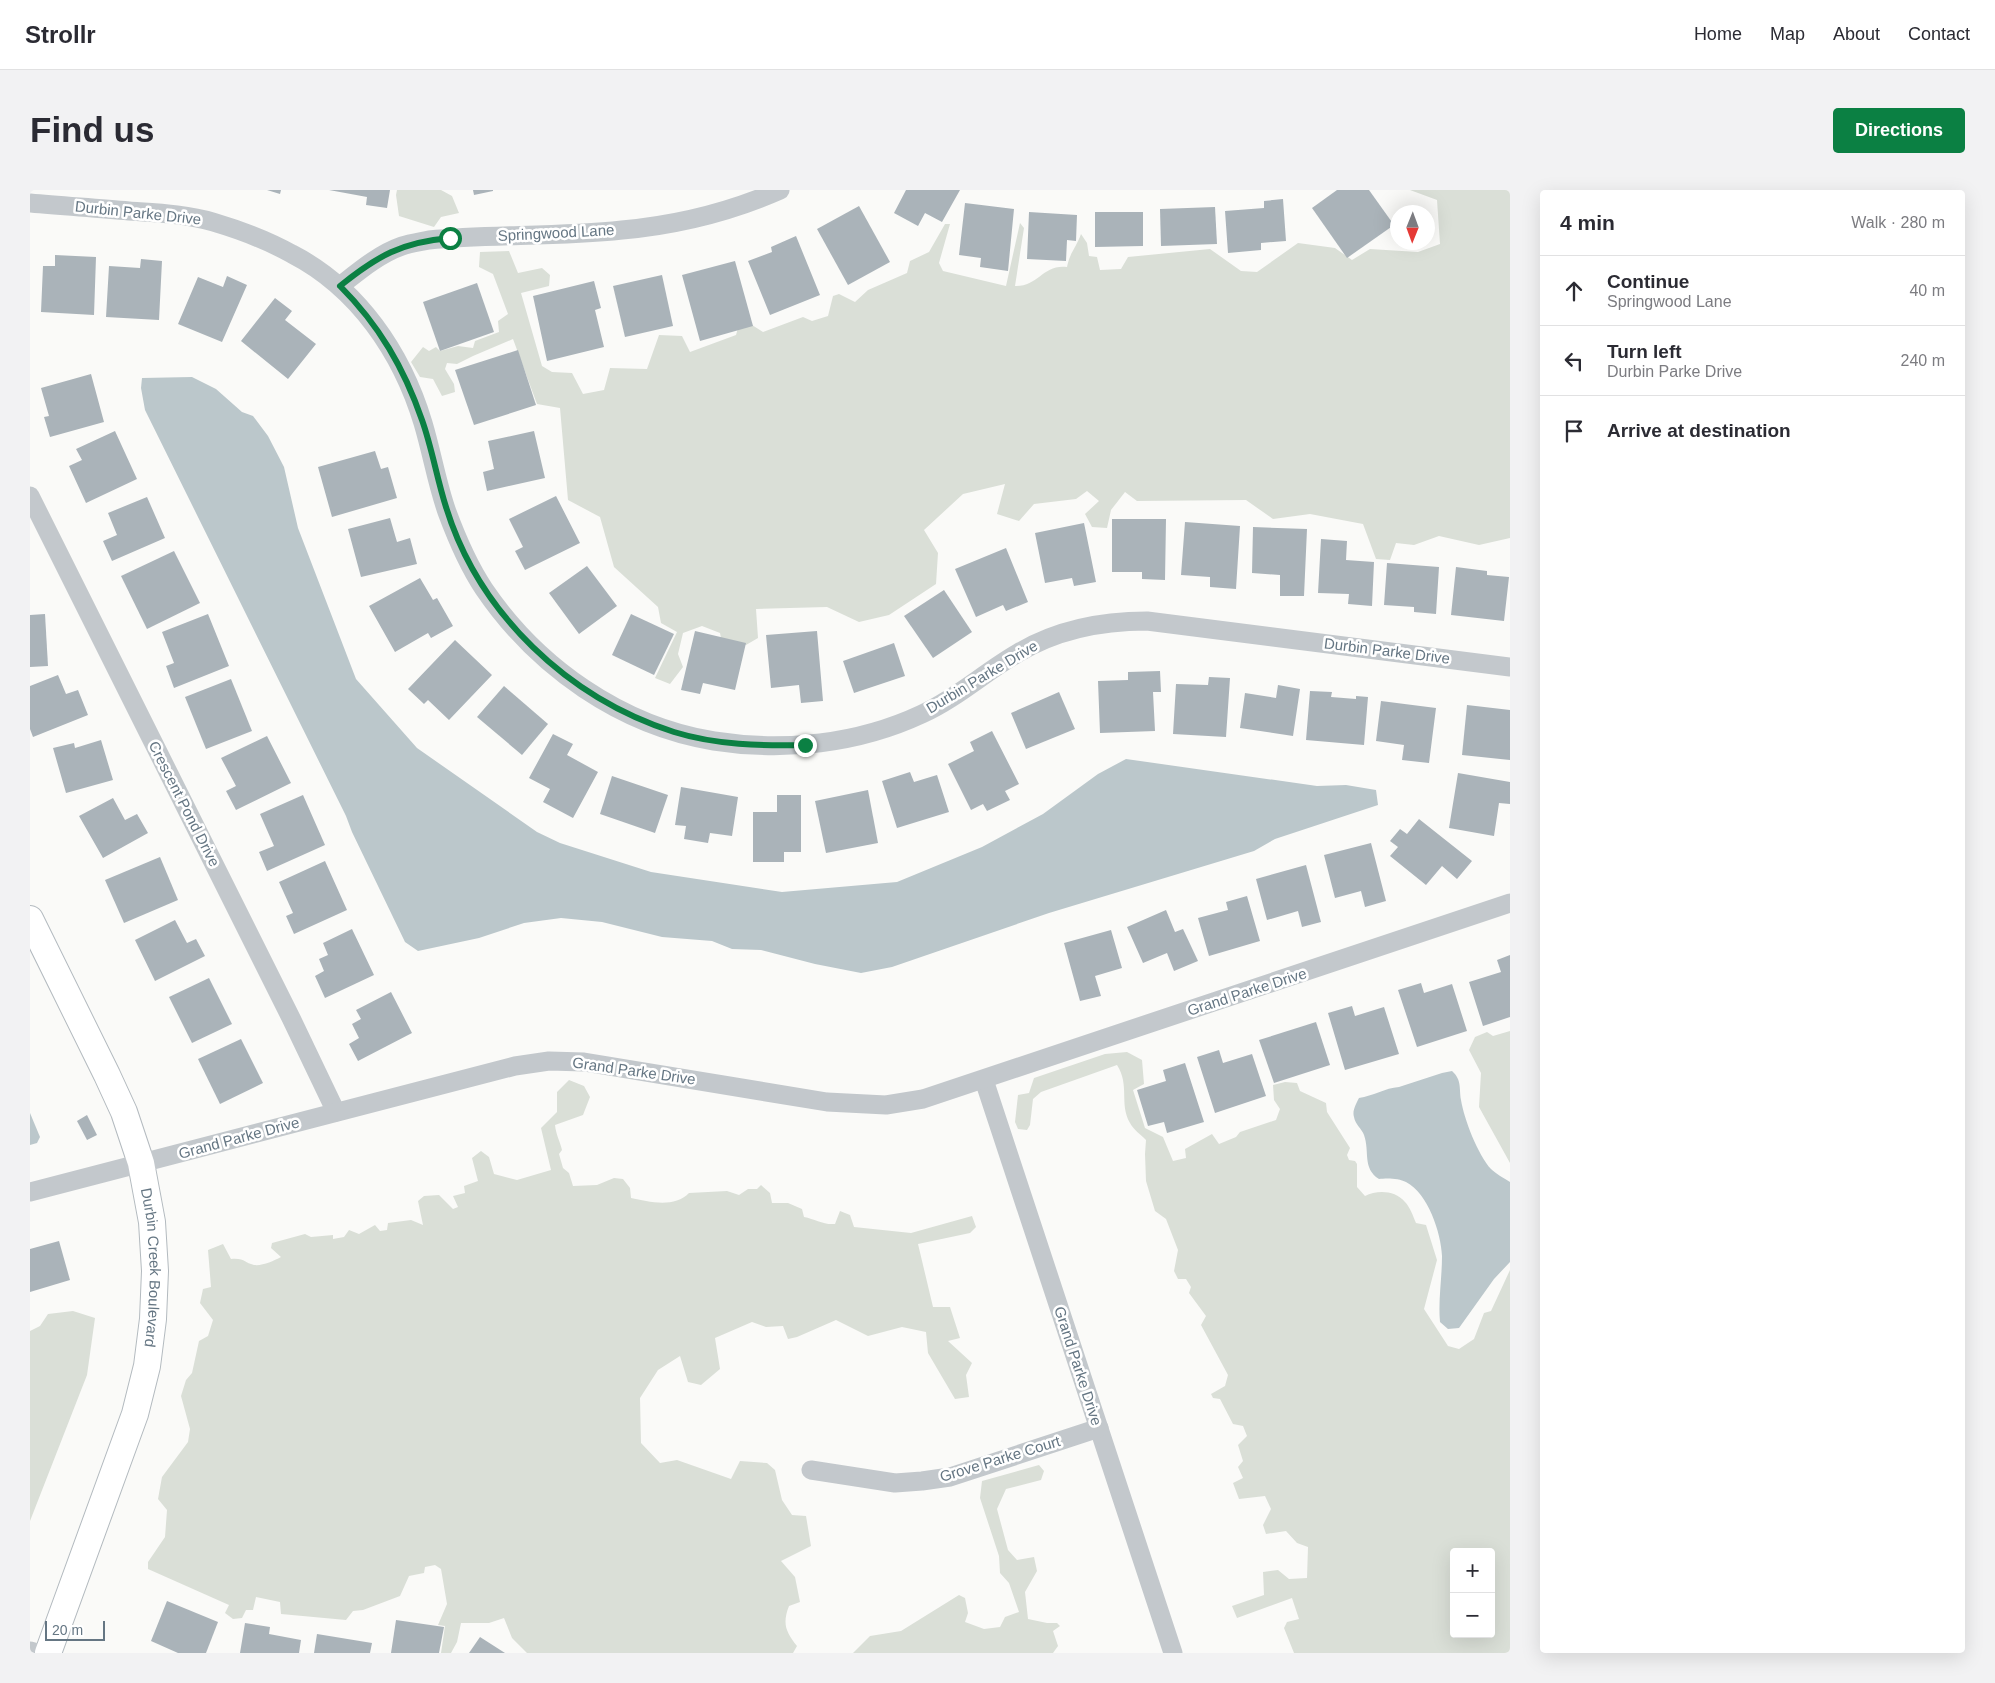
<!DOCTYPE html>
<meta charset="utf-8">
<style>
body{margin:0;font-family:Helvetica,sans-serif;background:#f2f2f3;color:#2b2b33}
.controls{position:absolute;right:15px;bottom:15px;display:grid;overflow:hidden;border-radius:5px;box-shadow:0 5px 20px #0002}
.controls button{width:45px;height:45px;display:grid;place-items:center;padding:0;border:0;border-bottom:1px solid #e1e1e2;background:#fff;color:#2b2b33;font:25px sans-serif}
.compass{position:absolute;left:1360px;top:15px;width:45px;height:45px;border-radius:50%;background:#fff;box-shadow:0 5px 20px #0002;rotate:181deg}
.scale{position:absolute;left:15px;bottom:12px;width:60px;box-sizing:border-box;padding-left:5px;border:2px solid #657683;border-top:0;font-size:14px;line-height:18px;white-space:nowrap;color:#657683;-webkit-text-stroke:4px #fff;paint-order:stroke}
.stop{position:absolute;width:15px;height:15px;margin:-11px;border:4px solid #0b8043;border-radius:50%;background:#fff}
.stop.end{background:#0b8043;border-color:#fff;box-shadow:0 1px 5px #0008}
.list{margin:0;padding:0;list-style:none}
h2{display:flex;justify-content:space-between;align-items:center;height:65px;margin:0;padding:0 20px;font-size:21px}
h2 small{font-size:16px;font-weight:400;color:#7c7c81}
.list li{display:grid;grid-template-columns:32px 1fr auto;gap:15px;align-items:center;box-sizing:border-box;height:70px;padding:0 20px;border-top:1px solid #e1e1e2}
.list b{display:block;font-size:19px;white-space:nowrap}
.list p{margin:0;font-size:16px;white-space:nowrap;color:#7c7c81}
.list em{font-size:16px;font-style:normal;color:#7c7c81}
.icon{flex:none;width:28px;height:28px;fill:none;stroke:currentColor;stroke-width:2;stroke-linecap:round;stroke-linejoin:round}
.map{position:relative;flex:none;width:1480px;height:1463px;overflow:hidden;border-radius:5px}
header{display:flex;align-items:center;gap:30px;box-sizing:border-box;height:70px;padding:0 25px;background:#fff;border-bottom:1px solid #e1e1e2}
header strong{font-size:24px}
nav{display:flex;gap:28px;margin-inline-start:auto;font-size:18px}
.intro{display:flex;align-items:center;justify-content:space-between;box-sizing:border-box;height:120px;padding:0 30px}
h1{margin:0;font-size:35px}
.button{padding:12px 22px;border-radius:5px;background:#0b8043;color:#fff;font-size:18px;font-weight:700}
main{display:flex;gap:30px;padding:0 30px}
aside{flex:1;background:#fff;border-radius:5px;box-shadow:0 5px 20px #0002}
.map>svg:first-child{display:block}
.green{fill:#dadfd7;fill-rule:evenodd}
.water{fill:#bbc7cb}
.building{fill:#aab3b9}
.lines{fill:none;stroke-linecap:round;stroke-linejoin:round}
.secondary-casing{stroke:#b3babf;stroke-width:28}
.street{stroke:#c3c8cc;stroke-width:19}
.secondary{stroke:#fff;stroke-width:26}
.route{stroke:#0b8043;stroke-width:6}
.labels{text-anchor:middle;stroke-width:5;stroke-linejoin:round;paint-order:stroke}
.street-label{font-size:15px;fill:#657683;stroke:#fff}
</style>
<header>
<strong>Strollr</strong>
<nav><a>Home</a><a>Map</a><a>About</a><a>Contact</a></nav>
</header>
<div class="intro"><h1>Find us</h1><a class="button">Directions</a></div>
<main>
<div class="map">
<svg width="1480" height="1463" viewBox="0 0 1480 1463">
<rect width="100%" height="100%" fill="#fafaf8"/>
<g class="green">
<path d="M367,0H411L422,6L429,23L411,27L404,37L369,26L366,5Z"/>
<path d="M1380,0H1480V348L1449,355L1409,346L1384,355L1366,353L1360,370L1346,369L1333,334L1280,324L1243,329L1216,310L1107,311L1095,302L1081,320L1077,338L1062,337L1055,324L1069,311L1057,301L1046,309L1004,314L989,331L967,324L975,294L933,304L894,340L908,363L906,394L859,425L829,432L797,417L726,419L728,448L716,455L691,448L690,443L672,436L653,443L648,464L653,477L640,494L625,488L647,442L631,433L628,417L584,377L570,327L538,310L530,218L507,214L483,149L443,166L427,174L417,173L415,179L424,194L425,202L412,206L403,189L390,187L381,172L393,157L399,161L406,157L410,161L428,156L443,158L445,151L469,142L468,131L478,124L463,84L449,77L450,62L479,61L488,83L512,78L520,85L519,96L491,103L512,176L522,182L542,183L553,204L574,200L580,178L617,179L629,145L652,146L660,162L706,145L708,138L722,135L733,142L773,127L782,131L798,126L803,106L809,104L825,112L838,100L877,83L880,71L899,62L915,34H920L909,73L913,81L976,96L990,33L994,38L985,96C1008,97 1013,74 1037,77C1040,62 1046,58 1051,44L1057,53L1059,66L1067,67L1070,80L1091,79L1098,67L1180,59L1211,81L1227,82L1268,53L1305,58L1322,70L1340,59L1388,62L1410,54L1407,10Z"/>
<path d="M1480,841V973L1449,917L1451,883L1439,860L1445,847L1457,842L1463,846Z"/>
<path d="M1097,862L1112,870L1114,894L1103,900L1115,938L1133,947L1143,971L1156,968L1155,959L1182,944L1189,954L1206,947L1210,942L1246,930L1250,919L1244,910L1243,895L1255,892L1267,893L1270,901L1296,913L1297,922L1320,958L1317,965L1319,970L1325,971L1327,974V997L1335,1006C1347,1000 1365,1000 1375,1012C1380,1017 1383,1026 1386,1033L1396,1035L1407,1070L1394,1119L1418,1156L1429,1159L1444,1149L1454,1123L1461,1121L1480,1080V1463H1264L1254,1438L1257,1432L1269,1429L1262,1408L1207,1428L1202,1416L1234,1405L1233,1382L1248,1380L1259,1389L1277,1388L1278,1357L1267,1353L1256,1341L1236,1344L1233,1335L1241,1319L1235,1306L1209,1309L1203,1293L1213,1288L1208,1277L1213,1271L1208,1255L1217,1246L1213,1236L1203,1234L1190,1209L1183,1208L1181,1204L1195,1196L1198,1185L1171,1135L1176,1126L1159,1103L1161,1097L1156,1089H1148L1144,1081L1148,1060L1136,1029L1125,1021L1116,991L1115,964L1116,950C1111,945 1103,939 1100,933C1089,914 1100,895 1087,875L1011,902L1003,909L1000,935L997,940L988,939L985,932L988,905L999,903L1004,888L1075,864ZM1424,1362H1461V1444H1424Z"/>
<path d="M539,890L554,896L560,907L553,925L525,935C526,945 530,951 532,960L529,964L533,978L539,983L543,996L567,995L584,988L593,989L600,998L601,1008C619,1012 645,1018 659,1003L697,1001L709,1005L718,999H727L731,995L740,1003L742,1013H758L772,1019L774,1027C785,1029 793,1035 805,1034L810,1021L820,1025L824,1037L881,1043L942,1026L946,1037L940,1043L888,1054L903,1117H920L930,1148L918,1151L942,1173L936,1185L939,1207L925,1209L898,1163L896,1142L872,1137L838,1146L806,1130L767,1147L758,1149L753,1136L736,1137L722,1132L685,1148L690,1179L671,1195L658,1192L650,1166L628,1180L610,1208L611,1253L630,1273L647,1270L701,1289L710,1271L737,1273L745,1280L752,1310L762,1325L776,1326L781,1356L751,1371L765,1387L770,1412L759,1416C752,1434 756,1442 767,1456L763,1463H497L482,1448L474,1428L459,1433H431L427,1452L421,1463H411L415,1436L408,1435L417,1414L411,1379L405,1375L395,1377L394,1383L379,1386L370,1406L333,1420L323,1421L316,1430L251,1424L250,1412L226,1407L223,1420H216L212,1428L203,1429L195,1423L199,1415L118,1379V1372L135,1347L137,1320L128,1309L132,1287L158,1252L160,1239L151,1206L156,1190L162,1183L169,1151L178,1146L183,1130L170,1113L173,1099L181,1097L178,1060L193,1054L201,1069C216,1068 214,1073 224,1075C233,1076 243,1071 251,1067L241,1058L242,1053L275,1044L281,1047L303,1045V1049L314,1047L319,1040L329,1044L345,1035L350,1041L357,1040L358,1033L381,1030L393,1035L388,1011L394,1006L409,1005L423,1019L428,1017L423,1006L435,1003L434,996L448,991L442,968L451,961L459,967L464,984L487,990L521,980L511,938L527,922V902Z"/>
<path d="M43,1121L65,1128L57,1185L0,1331V1141L10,1136L18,1124Z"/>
<path d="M1009,1275L1014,1281L1011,1290L976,1299L967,1319L978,1360L987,1370L1004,1367L1007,1381L995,1402L998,1429L1017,1433H1027L1030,1436L1023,1441L1028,1456L1023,1463H823L840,1446L871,1441L929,1405L935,1408L938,1423L935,1432L954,1439L970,1437L975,1427L989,1422L979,1393L970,1383L969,1366L950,1308L952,1291Z"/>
</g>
<g class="water">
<path d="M162,187L186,199L212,222L223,226L238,246L254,277L268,338L326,489L387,558L507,642L530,653L621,682L752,702L867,692L952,657L1013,624L1068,584L1096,569L1287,596L1316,595L1346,600L1348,615L1245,649L1224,661L1019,723L862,777L831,783L785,774L731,760L702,759L682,751L632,747L572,732L531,728L494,733L449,748L388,761L375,752L322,642L316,626L115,220L111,198L112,188Z"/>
<path d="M1422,881C1432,890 1429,898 1431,910C1434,929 1448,965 1461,979C1466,984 1474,988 1480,992V1072L1464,1089L1429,1138L1418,1139L1410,1132C1408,1110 1412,1089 1412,1066C1411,1043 1398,1003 1376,992C1369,988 1356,988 1349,989C1332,978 1340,962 1334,945C1332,939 1325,934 1324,927C1322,921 1326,914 1329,908C1343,906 1355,898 1369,897L1412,883Z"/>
<path d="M0,923L10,947L7,953L0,955Z"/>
</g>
<g class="building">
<path d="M237,0H251L250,4Z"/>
<path d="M299,0H360L357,18L336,15L337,7Z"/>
<path d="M443,0H463V1L444,5Z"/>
<path d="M876,0H930L912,32L895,23L888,36L864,23Z"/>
<path d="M1307,0H1339L1364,35L1317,68L1282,18Z"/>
<path d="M1253,9L1256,51L1231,53V60L1198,63L1195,21L1234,18V11Z"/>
<path d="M935,13L984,19L978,81L950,77L951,68L929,65Z"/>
<path d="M829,16L860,72L818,95L787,39Z"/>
<path d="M1185,17L1187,54L1131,56L1130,19Z"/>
<path d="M999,22L1047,25L1046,51L1037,50L1036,71L997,69Z"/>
<path d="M1065,22H1113V56L1065,57Z"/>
<path d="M766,46L790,105L740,125L718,71L742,62L741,57Z"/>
<path d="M25,65L66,67L64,125L11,122L13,76H25Z"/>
<path d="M111,69L132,71L129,130L76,127L79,76L110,78Z"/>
<path d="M705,71L723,136L670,151L652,85Z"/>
<path d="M632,85L643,136L595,147L583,96Z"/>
<path d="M197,86L217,95L192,152L148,134L168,87L193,97Z"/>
<path d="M564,91L571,118L565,120L574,157L517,171L503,106Z"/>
<path d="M447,93L464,142L410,161L393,112Z"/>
<path d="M245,108L262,121L255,130L286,154L258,189L211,151Z"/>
<path d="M488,160L506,215L444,235L425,180Z"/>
<path d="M61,184L74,232L20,247L14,227L19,226L11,198Z"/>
<path d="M85,241L107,289L56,313L39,276L52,270L46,259Z"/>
<path d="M504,241L515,288L457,301L453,282L464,279L458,251Z"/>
<path d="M345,261L351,279L358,277L367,308L302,327L288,277Z"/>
<path d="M526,306L550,353L495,380L485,361L493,357L479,329Z"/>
<path d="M117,307L135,348L82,371L73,351L87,345L78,323Z"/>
<path d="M360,328L367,352L380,348L387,374L331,387L318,339Z"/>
<path d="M1082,329H1136L1135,390L1112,389V382H1082Z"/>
<path d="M1155,332L1210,336L1206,399L1180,397V387L1151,385Z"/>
<path d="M1054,333L1066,392L1044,396L1042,388L1015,393L1005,343Z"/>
<path d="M1223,337L1277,339L1274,406H1250V385L1222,383Z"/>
<path d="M1291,349L1317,351L1316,370L1344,372L1342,416L1318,414L1319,404L1288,403Z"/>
<path d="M976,358L998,412L976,421L973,415L946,427L925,379Z"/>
<path d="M144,361L170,413L117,439L91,386Z"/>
<path d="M1357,373L1409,377L1406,424L1384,422V417L1354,415Z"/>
<path d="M557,376L587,416L549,444L519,403Z"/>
<path d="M1426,377L1457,381V385L1479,387L1474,431L1421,425Z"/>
<path d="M390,388L403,410L407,408L423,436L401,448L398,443L365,462L339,416Z"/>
<path d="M914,400L942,442L903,468L874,426Z"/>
<path d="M15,424L18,476L0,477V425Z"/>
<path d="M178,424L199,476L144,498L136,476L144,473L132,442Z"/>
<path d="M601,424L644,444L624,485L582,465Z"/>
<path d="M665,441L716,453L705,500L673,493L670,504L651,500Z"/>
<path d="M787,441L793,511L771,513L769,495L741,498L736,445Z"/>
<path d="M425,450L462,485L419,530L398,510L394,514L378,499Z"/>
<path d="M864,453L875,486L824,503L813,471Z"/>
<path d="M1130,481L1131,502H1123L1125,541L1070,543L1068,491L1098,490V482Z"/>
<path d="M28,485L36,504L48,500L58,525L3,547L0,539V496Z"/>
<path d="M1179,487L1200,488L1196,547L1143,544L1146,494L1178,495Z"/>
<path d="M201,489L222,541L176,559L155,507Z"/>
<path d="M1248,495L1270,499L1263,546L1210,538L1215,503L1246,508Z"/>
<path d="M474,496L518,534L492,565L447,527Z"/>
<path d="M1280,501L1302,502L1301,507L1326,509V506L1338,507L1334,555L1276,550Z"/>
<path d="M1029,502L1045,539L996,559L981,523Z"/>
<path d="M1351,511L1406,518L1399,573L1372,570L1374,555L1346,551Z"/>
<path d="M1437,515L1480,520V570L1432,565Z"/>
<path d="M962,541L989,594L975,601L980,610L957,621L953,614L941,620L918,574L944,561L940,552Z"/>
<path d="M523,544L543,554L537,565L568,582L543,628L513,612L520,599L499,588Z"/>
<path d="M237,546L261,593L206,620L196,601L206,596L191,568Z"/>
<path d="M71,550L83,590L36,603L23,558L44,553L45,558Z"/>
<path d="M880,582L884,592L907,585L919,622L867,638L852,591Z"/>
<path d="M1428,583L1480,592V614L1469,613L1464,646L1419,638Z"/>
<path d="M582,586L638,605L625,643L570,624Z"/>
<path d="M651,597L708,607L702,646L680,643L678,653L654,649L656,636L645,635Z"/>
<path d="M838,600L848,653L796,663L785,611Z"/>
<path d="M273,605L295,655L237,681L229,662L244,656L230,624Z"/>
<path d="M747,605H771V662H754V672H723V622H747Z"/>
<path d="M83,608L95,630L107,624L118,643L73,668L49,626Z"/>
<path d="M1389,629L1442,671L1427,689L1412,676L1396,695L1360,666L1368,657L1360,651L1370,639L1377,644Z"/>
<path d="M1341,653L1356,711L1335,717L1331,701L1305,708L1294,665Z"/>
<path d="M130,667L148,710L94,733L75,690Z"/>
<path d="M295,671L317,720L264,744L256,726L263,723L249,692Z"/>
<path d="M1276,675L1291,732L1272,737L1268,721L1237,730L1226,689Z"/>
<path d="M1217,706L1230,751L1179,766L1168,728L1198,720L1196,712Z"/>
<path d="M1136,720L1145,742L1153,739L1168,771L1144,781L1137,763L1113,773L1097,737Z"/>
<path d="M145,730L157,753L166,749L175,766L125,791L105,750Z"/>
<path d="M322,739L344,785L295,808L285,786L294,781L289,769L298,765L293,753Z"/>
<path d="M1081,740L1092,778L1065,786L1071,806L1050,811L1034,753Z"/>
<path d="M1480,765V827L1453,836L1439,792L1471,782L1467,770Z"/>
<path d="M179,788L202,834L162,853L139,807Z"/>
<path d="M1391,793L1394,803L1422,794L1437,841L1387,857L1368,800Z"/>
<path d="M361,802L382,843L328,871L319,854L329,848L322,834L331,829L326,820Z"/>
<path d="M1322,816L1325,826L1354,817L1369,864L1315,880L1298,823Z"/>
<path d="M1286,832L1300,875L1244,893L1229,850Z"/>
<path d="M211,849L233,893L190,914L168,869Z"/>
<path d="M1189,860L1193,873L1222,864L1236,906L1185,923L1167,867Z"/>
<path d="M1155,873L1174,932L1137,943L1134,932L1118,936L1107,900L1136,891L1133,880Z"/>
<path d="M57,925L67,945L57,950L47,931Z"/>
<path d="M29,1051L40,1090L0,1102V1059Z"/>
<path d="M137,1411L188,1432L176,1463H148L121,1451Z"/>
<path d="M366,1430L414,1437L409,1463H361Z"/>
<path d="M215,1433L240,1437L239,1444L271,1450L269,1463H210Z"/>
<path d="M287,1444L342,1453L340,1463H284Z"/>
<path d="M450,1447L475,1463H439Z"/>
</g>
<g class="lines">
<defs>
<g id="secondary">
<path id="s1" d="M0,729L77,885L94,922L111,973L122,1032L125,1081L123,1129L117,1176L105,1224L18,1463"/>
</g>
</defs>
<use href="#secondary" class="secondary-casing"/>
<g class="street">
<path d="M0,13C33,16 66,18 99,21C127,23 156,24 183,32C210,40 237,50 262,64C328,98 372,163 393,233C402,263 407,294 417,322C427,349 438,375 454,399C507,477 591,536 684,551C754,562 828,554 892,524C927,508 955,482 988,463C1028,439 1071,431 1117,431L1480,477"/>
<path d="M310,96C329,81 349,64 372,56C381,53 390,52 399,50C463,44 528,47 592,40C646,35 700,22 750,0"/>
<path d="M0,306L261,828L306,922"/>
<path d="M954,890L1143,1463"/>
<path d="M0,1002L485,876L519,871L554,872L797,912L856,915L893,909L1480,713"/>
<path d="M781,1280L865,1293L892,1291L920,1287L1069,1238"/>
<path d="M0,1461L7,1463"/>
</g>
<use href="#secondary" class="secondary"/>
</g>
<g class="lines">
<path class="route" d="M420,48C372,52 347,66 310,96C349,135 374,178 392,230C402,258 407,289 416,317C449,424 538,508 644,542C686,555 731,556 775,555"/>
</g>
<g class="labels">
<g class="street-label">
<text transform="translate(108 23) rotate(6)" y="5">Durbin Parke Drive</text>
<text transform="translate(526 43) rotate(-3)" y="5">Springwood Lane</text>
<text transform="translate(1357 461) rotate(7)" y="5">Durbin Parke Drive</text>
<text transform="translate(952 487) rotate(-31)" y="5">Durbin Parke Drive</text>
<text transform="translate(154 614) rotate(63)" y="5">Crescent Pond Drive</text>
<text transform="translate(1217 802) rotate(-18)" y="5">Grand Parke Drive</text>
<text transform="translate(604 881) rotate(8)" y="5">Grand Parke Drive</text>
<text transform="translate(209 948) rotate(-15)" y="5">Grand Parke Drive</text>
<text dy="5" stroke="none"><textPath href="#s1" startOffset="374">Durbin Creek Boulevard</textPath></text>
<text transform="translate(1048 1176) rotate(72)" y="5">Grand Parke Drive</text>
<text transform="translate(970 1269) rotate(-17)" y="5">Grove Parke Court</text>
</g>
</g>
</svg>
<div class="controls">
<button>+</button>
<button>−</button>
</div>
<svg class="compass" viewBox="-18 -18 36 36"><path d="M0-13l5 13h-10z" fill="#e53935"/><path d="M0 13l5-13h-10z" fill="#7c7c81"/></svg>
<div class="scale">20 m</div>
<div class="stop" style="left:420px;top:48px"></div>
<div class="stop end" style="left:775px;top:555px"></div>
</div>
<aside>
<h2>4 min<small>Walk · 280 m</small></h2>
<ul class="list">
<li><svg class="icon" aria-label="ahead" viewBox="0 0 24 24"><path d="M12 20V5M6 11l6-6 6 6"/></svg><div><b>Continue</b><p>Springwood Lane</p></div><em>40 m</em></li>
<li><svg class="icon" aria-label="left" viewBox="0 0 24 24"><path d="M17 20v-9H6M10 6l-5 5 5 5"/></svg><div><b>Turn left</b><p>Durbin Parke Drive</p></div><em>240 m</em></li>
<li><svg class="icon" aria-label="arrive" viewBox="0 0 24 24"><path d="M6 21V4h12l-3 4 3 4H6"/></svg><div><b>Arrive at destination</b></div></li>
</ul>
</aside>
</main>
